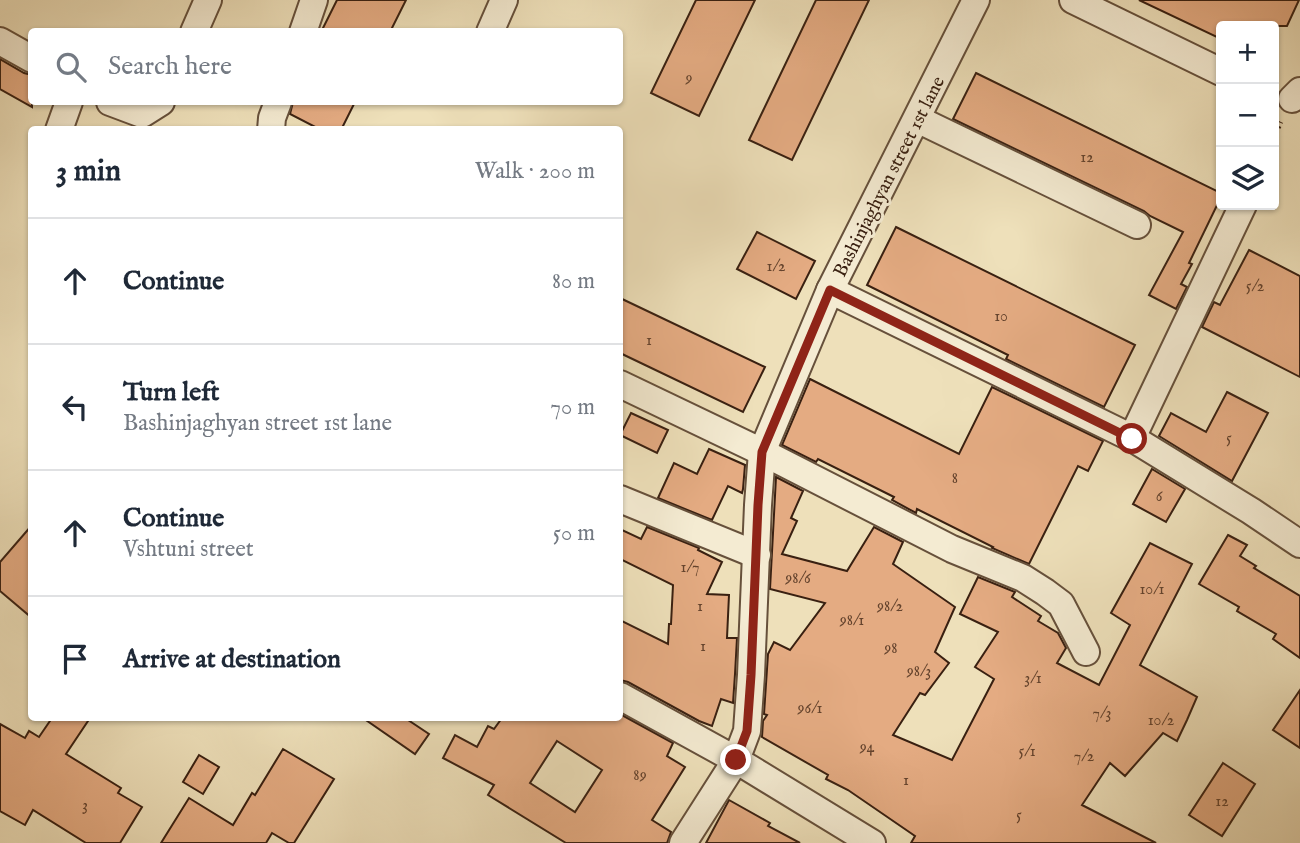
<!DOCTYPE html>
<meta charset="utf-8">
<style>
body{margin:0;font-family:"IM FELL English",serif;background:#f2f2f3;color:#1f2937}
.controls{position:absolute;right:21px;top:21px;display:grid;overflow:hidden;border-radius:7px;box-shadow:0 2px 5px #0004}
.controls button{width:63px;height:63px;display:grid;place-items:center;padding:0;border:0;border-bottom:2px solid #e0e1e3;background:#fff;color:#1f2937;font:35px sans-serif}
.stop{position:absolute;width:21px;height:21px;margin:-16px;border:5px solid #8f2418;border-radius:50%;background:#fff}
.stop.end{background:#8f2418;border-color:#fff;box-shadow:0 2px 7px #0008}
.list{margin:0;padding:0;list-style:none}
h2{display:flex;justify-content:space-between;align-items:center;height:91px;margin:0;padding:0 28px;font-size:30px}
h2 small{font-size:23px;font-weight:400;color:#747a83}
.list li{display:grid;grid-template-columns:46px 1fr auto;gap:21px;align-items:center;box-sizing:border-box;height:126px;padding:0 28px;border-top:2px solid #e0e1e3}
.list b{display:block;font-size:26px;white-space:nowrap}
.list p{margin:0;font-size:23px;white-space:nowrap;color:#747a83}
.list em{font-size:23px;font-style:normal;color:#747a83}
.icon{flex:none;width:38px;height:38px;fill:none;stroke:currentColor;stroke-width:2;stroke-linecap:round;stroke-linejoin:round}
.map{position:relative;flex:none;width:1300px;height:843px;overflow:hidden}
.search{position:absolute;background:#fff;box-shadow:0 2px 5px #0004;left:28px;top:28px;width:595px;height:77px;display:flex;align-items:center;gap:18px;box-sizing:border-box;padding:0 24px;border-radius:7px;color:#747a83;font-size:26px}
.panel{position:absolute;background:#fff;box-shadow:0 2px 5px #0004;left:28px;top:126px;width:595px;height:595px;border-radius:7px}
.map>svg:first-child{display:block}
.building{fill:#e4ab82;stroke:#392011;stroke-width:2;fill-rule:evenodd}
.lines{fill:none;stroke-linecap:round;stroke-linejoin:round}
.minor-casing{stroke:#66503b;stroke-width:30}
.path{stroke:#392011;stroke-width:4.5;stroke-dasharray:2 3.5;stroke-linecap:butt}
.minor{stroke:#f4ebd2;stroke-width:26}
.route{stroke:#8f2418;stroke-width:9}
.labels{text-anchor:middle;stroke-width:6;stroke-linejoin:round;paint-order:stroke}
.number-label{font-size:16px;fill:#64432d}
.street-label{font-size:19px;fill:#392011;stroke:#f4ebd2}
</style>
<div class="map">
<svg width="1300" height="843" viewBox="0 0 1300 843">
<rect width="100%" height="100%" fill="#eee0ba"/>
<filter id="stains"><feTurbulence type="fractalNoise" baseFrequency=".00286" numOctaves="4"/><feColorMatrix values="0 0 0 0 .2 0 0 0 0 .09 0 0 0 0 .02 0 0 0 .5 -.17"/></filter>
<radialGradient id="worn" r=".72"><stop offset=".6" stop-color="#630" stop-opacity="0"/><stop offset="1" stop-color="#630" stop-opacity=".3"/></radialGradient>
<g class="building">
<path d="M337,0H406L390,32H321Z"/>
<path d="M696,0H755L699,116L651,93Z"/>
<path d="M816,0H869L792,160L749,140Z"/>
<path d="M1139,0H1299L1287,26H1221V39Z"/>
<path d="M0,59L24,73L32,75V107L0,89Z"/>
<path d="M976,73L1221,193V197L1189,263L1192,264L1181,284L1187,287L1176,309L1149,295L1183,232L1150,216L1144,211L953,119Z"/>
<path d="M293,102H355L341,130H321L290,114Z"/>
<path d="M896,227L1135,345L1104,407L1006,359L1008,355L867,285Z"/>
<path d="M757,232L815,261L796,299L737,269Z"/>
<path d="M1249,250L1300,276V377L1202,327L1214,302L1220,305Z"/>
<path d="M620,298L765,367L743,412L620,353Z"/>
<path d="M810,379L959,454L992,387L1103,441L1088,471L1078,466L1029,564L992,548L993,547L917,509L916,513L892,500L894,497L818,459L816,462L782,445Z"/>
<path d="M1227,392L1268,413L1232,481L1159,436L1171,413L1206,432Z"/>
<path d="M631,413L668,430L657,453L620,435Z"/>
<path d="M709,449L745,465L743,489L742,493L728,486L712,520L658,498L674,463L697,474Z"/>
<path d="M1152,469L1185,489L1166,522L1133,504Z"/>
<path d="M776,477L803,491L791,518L797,521L782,554L847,571L874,527L903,542L893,564L955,607L935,652L949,663L925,695L920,693L893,735L952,760L994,679L975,667L998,632L960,614L978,577L1015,592L1012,597L1041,616L1038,621L1058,633L1066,648L1057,663L1099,685L1130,625L1111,613L1150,543L1192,564L1140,665L1197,697L1187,720L1177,741L1163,733L1125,776L1110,763L1082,805L1156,843H911L915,836L848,790L826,779L828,775L762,737L763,721L767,715L764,714L768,654L774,642L790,650L825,603L770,589Z"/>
<path d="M32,525V618L0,591V562Z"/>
<path d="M647,527L699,548L698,550L722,562L707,594L729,595L727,638H737L735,674L733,703L721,699L712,726L699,721L628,682L620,680V620L668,644L669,624H671L673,585L620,559V529L641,539Z"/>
<path d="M1228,535L1247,545L1240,556L1256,566L1254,568L1300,596V658L1273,639L1276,634L1237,611L1239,607L1199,584Z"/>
<path d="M1300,690V748L1273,730Z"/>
<path d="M620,714L673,743L667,756L685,767L652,820L671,832L667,843H566L488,795L494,785L443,758L455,735L477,747L488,726L494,729L502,718H620ZM557,741L602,770L575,812L530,783Z"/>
<path d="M52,718H90L66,754L121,788L118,793L142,807L120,843H86L33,810L25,825L0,811V724L25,738L29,731L39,737Z"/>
<path d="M363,718H405L429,734L415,754Z"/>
<path d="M283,749L334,779L294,843H289L272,833L266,843H161L189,798L233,825L252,793L255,795Z"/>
<path d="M199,755L219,767L203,794L183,782Z"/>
<path d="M1223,763L1255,784L1222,836L1189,815Z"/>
<path d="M729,800L770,823L768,826L800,843H706Z"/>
</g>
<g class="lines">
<defs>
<g id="minor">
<path d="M1073,0L1221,72"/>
<path d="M194,32L208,0"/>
<path d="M303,32L314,0"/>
<path d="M490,32L504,0"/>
<path d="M0,41L32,59"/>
<path d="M1292,99L1300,91"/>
<path d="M110,102L142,114L161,102"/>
<path d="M917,119L1137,225"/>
<path d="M59,130L69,102"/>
<path d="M271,130L272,118L278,102"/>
<path d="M830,290L1132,438L1251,511L1300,544"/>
<path d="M620,384L762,452L952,549L1023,578L1045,592L1061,604L1086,652"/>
<path d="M1132,438L1243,205"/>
<path d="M620,499L757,555"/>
<path d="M620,696L736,760L872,843"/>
<path d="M683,843L736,760L747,731L751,675L758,505L762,452L830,290L976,0"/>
</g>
</defs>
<use href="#minor" class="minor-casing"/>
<path class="path" d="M1274,138L1281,122"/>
<use href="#minor" class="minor"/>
</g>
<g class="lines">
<path class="route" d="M736,760L747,731L751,675L758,505L762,452L830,290L1132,439"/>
</g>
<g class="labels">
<g class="number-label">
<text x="689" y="83">9</text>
<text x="1087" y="162">12</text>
<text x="776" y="271">1/2</text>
<text x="1255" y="291">5/2</text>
<text x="1001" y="321">10</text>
<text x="649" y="345">1</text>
<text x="1229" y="443">5</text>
<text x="955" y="483">8</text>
<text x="1159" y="501">6</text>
<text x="690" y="572">1/7</text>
<text x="798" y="583">98/6</text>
<text x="1152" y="594">10/1</text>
<text x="700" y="611">1</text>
<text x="890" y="611">98/2</text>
<text x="852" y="625">98/1</text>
<text x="703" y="651">1</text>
<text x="891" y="653">98</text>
<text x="919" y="676">98/3</text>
<text x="1033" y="683">3/1</text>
<text x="810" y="713">96/1</text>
<text x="1102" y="718">7/3</text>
<text x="1161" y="725">10/2</text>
<text x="867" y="752">94</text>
<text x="1027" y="756">5/1</text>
<text x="1084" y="761">7/2</text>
<text x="640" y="780">89</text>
<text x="906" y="785">1</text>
<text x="1222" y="806">12</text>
<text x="85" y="810">3</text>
<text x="1019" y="820">5</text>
</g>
<g class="street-label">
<text transform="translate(888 176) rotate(-63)" y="7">Bashinjaghyan street 1st lane</text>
</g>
</g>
<rect width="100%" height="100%" filter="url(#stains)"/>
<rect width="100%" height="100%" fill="url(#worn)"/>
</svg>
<div class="controls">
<button>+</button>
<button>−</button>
<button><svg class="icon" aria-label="layers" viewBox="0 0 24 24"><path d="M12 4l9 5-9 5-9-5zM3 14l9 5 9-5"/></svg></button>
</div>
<div class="stop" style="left:1132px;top:439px"></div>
<div class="stop end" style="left:736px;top:760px"></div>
<div class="search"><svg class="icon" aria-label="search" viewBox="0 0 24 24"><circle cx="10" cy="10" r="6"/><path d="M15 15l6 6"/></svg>Search here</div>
<section class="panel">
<h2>3 min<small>Walk · 200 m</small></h2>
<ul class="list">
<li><svg class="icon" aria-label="ahead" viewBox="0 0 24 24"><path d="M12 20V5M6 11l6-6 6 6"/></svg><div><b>Continue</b></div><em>80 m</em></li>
<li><svg class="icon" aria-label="left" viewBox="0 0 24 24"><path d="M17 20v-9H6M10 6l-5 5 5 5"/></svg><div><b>Turn left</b><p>Bashinjaghyan street 1st lane</p></div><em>70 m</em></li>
<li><svg class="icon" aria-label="ahead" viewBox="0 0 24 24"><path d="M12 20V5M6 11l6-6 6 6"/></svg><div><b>Continue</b><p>Vshtuni street</p></div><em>50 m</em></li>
<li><svg class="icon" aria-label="arrive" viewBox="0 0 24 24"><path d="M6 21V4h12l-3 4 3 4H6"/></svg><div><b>Arrive at destination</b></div></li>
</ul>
</section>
</div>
